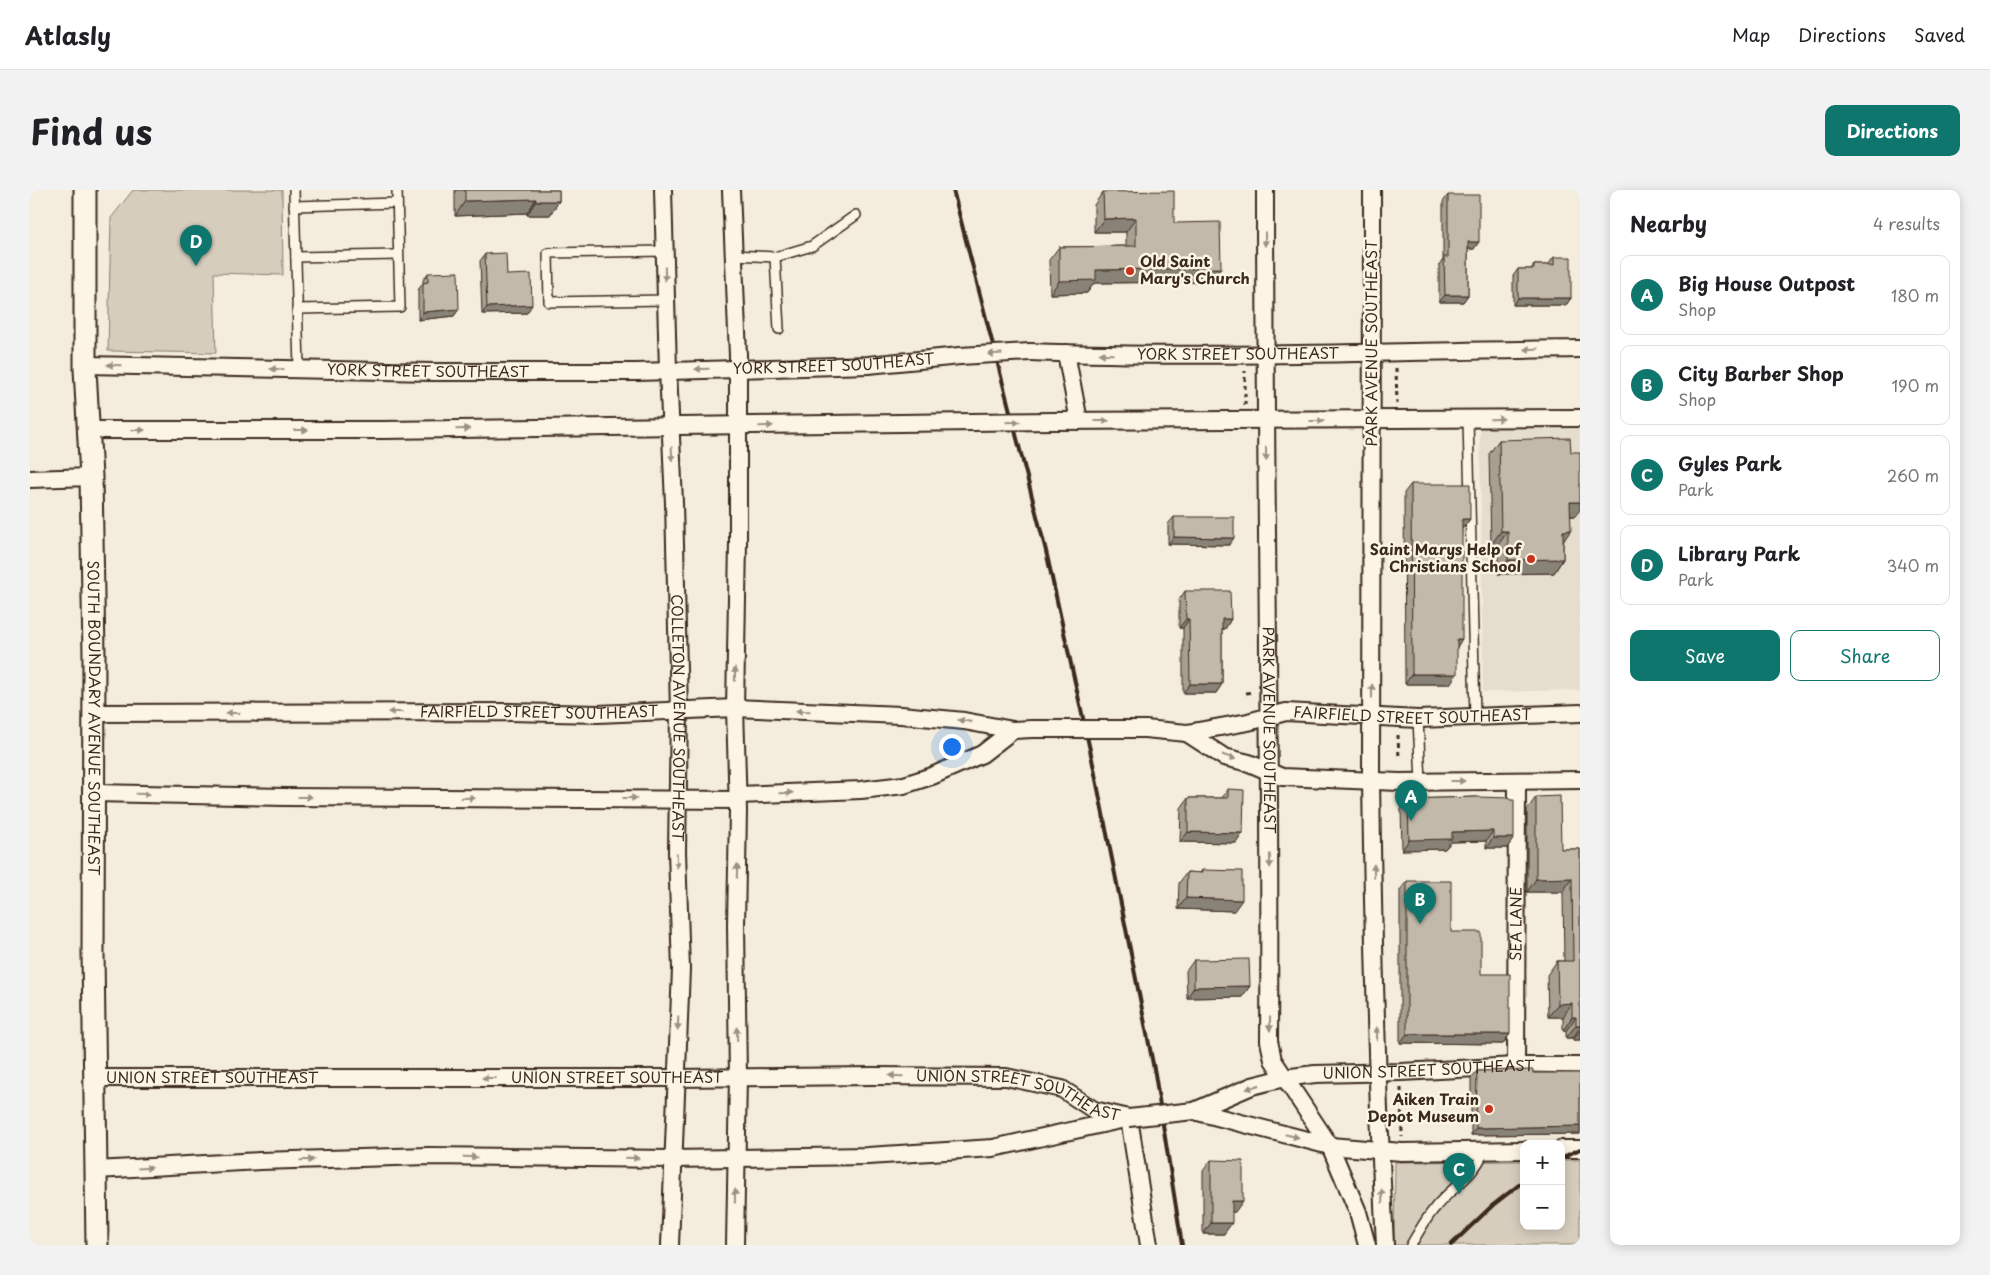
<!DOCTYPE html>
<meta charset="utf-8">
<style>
body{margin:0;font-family:"Playpen Sans",sans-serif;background:#f2f2f2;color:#202124}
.controls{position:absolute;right:15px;bottom:15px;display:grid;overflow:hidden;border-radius:10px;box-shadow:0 2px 12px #0003}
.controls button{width:45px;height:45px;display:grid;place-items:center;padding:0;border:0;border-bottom:1px solid #e0e0e0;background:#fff;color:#202124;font:25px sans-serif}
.you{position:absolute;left:921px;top:556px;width:18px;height:18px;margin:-12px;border:4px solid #fff;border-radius:50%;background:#1a73e8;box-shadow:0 0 0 8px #1a73e833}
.badge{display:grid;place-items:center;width:32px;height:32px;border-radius:50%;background:#0f766e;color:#fff;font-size:16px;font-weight:700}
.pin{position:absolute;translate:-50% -41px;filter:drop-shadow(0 1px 2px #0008)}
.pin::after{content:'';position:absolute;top:26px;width:18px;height:15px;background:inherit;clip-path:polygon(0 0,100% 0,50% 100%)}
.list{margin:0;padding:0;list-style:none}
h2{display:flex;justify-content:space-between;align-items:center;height:65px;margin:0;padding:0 20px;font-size:21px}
h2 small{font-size:16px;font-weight:400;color:#757577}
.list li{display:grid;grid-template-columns:32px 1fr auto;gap:15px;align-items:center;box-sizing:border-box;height:80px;margin:0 10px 10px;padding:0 10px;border:1px solid #e0e0e0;border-radius:10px}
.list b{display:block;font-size:19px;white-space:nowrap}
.list p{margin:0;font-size:16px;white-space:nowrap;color:#757577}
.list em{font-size:16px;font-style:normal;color:#757577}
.actions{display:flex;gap:10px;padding:15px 20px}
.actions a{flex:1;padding:11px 0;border:1px solid #0f766e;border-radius:10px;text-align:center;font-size:18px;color:#0f766e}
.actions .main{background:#0f766e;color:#fff}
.map{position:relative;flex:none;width:1550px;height:1055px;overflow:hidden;border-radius:10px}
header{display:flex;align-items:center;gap:30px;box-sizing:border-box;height:70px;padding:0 25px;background:#fff;border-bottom:1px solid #e0e0e0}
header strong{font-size:24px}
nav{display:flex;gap:28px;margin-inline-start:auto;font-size:18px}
.intro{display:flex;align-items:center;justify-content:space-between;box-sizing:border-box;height:120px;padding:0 30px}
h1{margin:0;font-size:35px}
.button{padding:12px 22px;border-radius:10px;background:#0f766e;color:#fff;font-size:18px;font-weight:700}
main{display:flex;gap:30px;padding:0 30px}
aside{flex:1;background:#fff;border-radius:10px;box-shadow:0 2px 12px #0003}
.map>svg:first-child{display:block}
.built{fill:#e5ddce}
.green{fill:#d6cdbd;stroke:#887c6e}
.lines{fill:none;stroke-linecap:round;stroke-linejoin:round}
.service-casing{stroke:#3b2a1e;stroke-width:12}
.minor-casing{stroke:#3b2a1e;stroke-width:20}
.tertiary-casing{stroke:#3b2a1e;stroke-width:25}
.path{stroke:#3b2a1e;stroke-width:3;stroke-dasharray:4 4;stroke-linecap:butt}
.service{stroke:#fcf5e5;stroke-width:9}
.minor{stroke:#fcf5e5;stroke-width:16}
.tertiary{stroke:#fcf5e5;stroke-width:21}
.rail{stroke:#3b2a1e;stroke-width:4}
.minor-bridge-casing{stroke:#3b2a1e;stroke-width:20;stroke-linecap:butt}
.minor-bridge{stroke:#fcf5e5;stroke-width:16}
.wall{fill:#a89f92;stroke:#3b2a1e}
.shaded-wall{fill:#888277;stroke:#3b2a1e}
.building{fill:#c3b9aa;stroke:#3b2a1e}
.oneway{fill:#9c9082}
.poi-dot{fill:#c8321e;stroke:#fcf5e5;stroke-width:2}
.labels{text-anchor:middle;stroke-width:5;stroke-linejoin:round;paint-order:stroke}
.poi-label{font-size:15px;font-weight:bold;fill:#3b2a1e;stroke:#fcf5e5;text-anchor:end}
.street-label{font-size:15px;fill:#3b2a1e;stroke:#fcf5e5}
</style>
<header>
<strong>Atlasly</strong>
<nav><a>Map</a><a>Directions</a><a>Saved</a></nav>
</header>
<div class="intro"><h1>Find us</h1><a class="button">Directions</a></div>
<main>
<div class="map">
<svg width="1550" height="1055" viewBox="0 0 1550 1055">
<rect width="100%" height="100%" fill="#f4eddd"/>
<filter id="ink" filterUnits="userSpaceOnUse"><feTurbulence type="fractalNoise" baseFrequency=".02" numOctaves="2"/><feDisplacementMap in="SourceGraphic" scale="10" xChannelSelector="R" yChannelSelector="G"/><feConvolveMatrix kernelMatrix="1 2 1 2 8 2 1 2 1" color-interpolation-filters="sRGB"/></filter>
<g filter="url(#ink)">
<path class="built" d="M1450,237H1550V500L1453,502Z"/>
<g class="green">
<path d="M103,0H252L253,85L184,83L186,163L78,161L81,28Z"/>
<path d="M1531,970H1550V1055H1364L1365,972L1494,971V1036H1531Z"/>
</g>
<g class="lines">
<defs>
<g id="service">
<path d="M264,0L269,179"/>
<path d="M264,16L367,13"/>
<path d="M635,61L518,63L519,112L636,110"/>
<path d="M703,65L745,67L782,56L826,25"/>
<path d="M266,67L368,65"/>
<path d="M745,67L749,139"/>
<path d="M267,119L370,117L367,0"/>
<path d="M1438,229L1445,527"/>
<path d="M1388,529L1391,592"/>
<path d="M1381,1055C1388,1043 1395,1030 1404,1019C1420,998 1444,987 1454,961"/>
</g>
<g id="minor">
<path id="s1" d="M633,0L638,180L644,313L649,521L647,662L651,779L640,1055"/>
<path d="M701,0L708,165V353L705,518L708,621L706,735L708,887L705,1055"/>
<path id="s2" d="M1235,0C1235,284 1241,567 1239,851L1243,870L1300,956L1328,1022L1337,1055"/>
<path d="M1342,0C1343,196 1340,392 1341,589C1343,744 1347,900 1355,1055"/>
<path id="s3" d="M1000,162C1183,169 1367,161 1550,159"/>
<path d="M1036,163L1049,231"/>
<path id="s4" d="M56,175L403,182H607L838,175L930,166"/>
<path d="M1023,231L1550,228"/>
<path d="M60,240H353L943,232"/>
<path d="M0,289L61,287"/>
<path id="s5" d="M64,523L480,522L568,524L705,518L871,525L934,531L983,540L1002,539"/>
<path id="s6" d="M1115,539L1157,543L1218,532L1256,522L1388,529L1550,523"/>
<path d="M1157,543L1194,567L1219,573L1252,587L1369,592L1550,590"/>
<path d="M64,603L255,607L708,610"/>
<path d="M708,605L831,600L874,595L902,586L952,564L983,540"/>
<path id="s7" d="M1486,876L1487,591"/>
<path id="s8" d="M66,888H645L842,886L976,887L1032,899L1064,920L1099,928"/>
<path id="s9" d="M1164,921L1222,896L1254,888L1285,884L1371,882L1486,876H1550"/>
<path d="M1164,921L1300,956L1372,962L1494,960"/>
<path d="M1099,928L1119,1055"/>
<path d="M1531,959H1550"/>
<path d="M66,980L230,971L398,966L642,969L838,966L963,958L1095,929"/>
</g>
<g id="tertiary">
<path id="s10" d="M55,0V179L61,287L64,466L63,763L67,1055"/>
</g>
</defs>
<use href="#service" class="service-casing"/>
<use href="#minor" class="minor-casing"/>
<use href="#tertiary" class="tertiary-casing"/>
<g class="path">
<path d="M1366,178L1367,215"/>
<path d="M1215,215V181"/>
<path d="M1216,503L1223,502"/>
<path d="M1368,545L1369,569"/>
<path d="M1371,898L1372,947"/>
</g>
<use href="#service" class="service"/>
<use href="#minor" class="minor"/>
<use href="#tertiary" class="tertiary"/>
<g class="rail">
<path d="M923,0L1016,361L1062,569L1125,884L1152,1055"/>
<path d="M1531,968L1550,959"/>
<path d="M1421,1055L1463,1015L1494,991"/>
</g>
<defs>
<g id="minor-bridge">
<path d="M930,166L1000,162"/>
<path d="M943,232L1023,231"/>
<path d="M1002,539H1115"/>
<path d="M1099,928L1164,921"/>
</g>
</defs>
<use href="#minor-bridge" class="minor-bridge-casing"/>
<use href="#minor-bridge" class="minor-bridge"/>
</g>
<g class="wall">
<path d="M425,0H529V11L520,25H497V23L425,26Z"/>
<path d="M1073,2L1144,33L1181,92L1064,93L1057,103L1020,104L1019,70L1029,57L1096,56V42H1064V15Z"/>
<path d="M1418,5L1444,59H1438V105L1433,112H1409V75L1413,70V12Z"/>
<path d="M455,64L477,85L497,123L452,124L450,71Z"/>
<path d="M1524,67L1541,108L1536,115H1483V86L1488,79H1501L1504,75H1518Z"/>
<path d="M398,83L429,119L424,126L388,130V100L393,93V90Z"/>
<path d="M1469,250L1541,262L1545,326H1540L1533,351V369L1524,383L1468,384V355H1461L1459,264Z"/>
<path d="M1381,294L1440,329L1433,338H1432L1427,457L1420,494H1375L1374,303Z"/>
<path d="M1144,327L1199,355L1138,354V334Z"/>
<path d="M1155,401L1201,429L1195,439H1192V494L1186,503H1153V438H1149V410Z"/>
<path d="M1198,599L1213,643L1206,653L1150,652L1151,618L1158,608H1192Z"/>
<path d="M1447,607L1477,658H1456V651L1421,652L1415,659L1372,660L1371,619L1378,609Z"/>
<path d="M1506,607L1531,659H1550V850H1543V848H1536V841H1533V827H1518L1517,785L1527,771H1534L1533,702H1497V620Z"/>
<path d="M1172,680L1204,721L1148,719L1149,693L1157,682L1170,683Z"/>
<path d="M1377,691L1421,742L1451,784L1473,854L1370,853V700Z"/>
<path d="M1164,770L1220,796L1212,807L1157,808L1156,781Z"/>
<path d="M1447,881L1550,883V944L1441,945V888Z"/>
<path d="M1181,970L1205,1022H1202L1194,1044H1173V981Z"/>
</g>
<g class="shaded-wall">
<path d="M506,9L497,23L425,26L435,11Z"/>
<path d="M506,11H529L520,25H497Z"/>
<path d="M1106,28L1096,42H1064L1074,29Z"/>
<path d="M1438,52H1449L1444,59H1433Z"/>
<path d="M1191,78L1181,92L1064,93L1057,103L1020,104L1029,91L1066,80Z"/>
<path d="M1415,105H1438L1433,112H1409Z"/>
<path d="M1488,108H1541L1536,115H1483Z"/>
<path d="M502,115L497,123L452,124L457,117Z"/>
<path d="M429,119L424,126L388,130L393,122Z"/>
<path d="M1540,312H1550V320L1545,326H1530Z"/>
<path d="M1432,329H1440L1433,338H1425Z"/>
<path d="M1541,340L1531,355L1533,341Z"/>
<path d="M1471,341H1478L1468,355H1461Z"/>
<path d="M1144,347L1204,348L1199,355L1138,354Z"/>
<path d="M1533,369L1524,383L1468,384L1478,370Z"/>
<path d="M1156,429H1159L1153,438H1149Z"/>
<path d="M1192,429H1201L1195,439H1186Z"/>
<path d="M1427,449H1432L1426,459Z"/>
<path d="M1382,484H1427L1420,494H1375Z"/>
<path d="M1160,494H1192L1186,503H1153Z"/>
<path d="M1463,641L1456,651L1421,652L1415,659L1372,660L1379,650L1422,642Z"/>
<path d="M1158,642L1213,643L1206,653L1150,652Z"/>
<path d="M1463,648H1484L1477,658H1456Z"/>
<path d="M1542,688L1533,702H1497L1506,689Z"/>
<path d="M1156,708L1212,710L1204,721L1148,719Z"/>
<path d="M1220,796L1212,807L1157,808L1164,797Z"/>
<path d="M1542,813L1533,827H1518L1528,814Z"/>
<path d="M1542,827H1546L1536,841H1533Z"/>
<path d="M1546,835H1550V837L1543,848H1536Z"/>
<path d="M1550,840V850H1543Z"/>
<path d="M1377,844H1480L1473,854L1370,853Z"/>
<path d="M1550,936V944L1441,945L1446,938Z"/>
<path d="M1202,1011H1213L1205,1022H1194Z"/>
<path d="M1181,1033H1202L1194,1044H1173Z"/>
</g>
<g class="building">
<path d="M435,0H529V11H506V9L435,11Z"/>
<path d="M1144,1V33L1190,32L1191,78L1066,80V90L1029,91V57L1106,56V28L1074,29L1073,2Z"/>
<path d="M1418,5H1449V52H1438V105H1415L1414,67H1418Z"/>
<path d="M476,63L477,85L501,84L502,115L457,117L455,64Z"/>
<path d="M1524,67H1541V108H1488V79H1504V75H1524Z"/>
<path d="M428,82L429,119L393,122V93L398,92V83Z"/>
<path d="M1540,248L1541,262H1550V312H1540L1541,340L1533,341V369L1478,370V341H1471L1469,250Z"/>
<path d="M1381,294H1440V329H1432V449H1427V484H1382Z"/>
<path d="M1144,327H1204V348L1144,347Z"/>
<path d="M1155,401H1200L1201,429H1192V494H1160L1159,429H1156Z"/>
<path d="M1198,599L1214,600L1213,643L1158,642V608H1198Z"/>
<path d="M1530,606L1531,659H1550V835H1546V827H1542V813L1528,814L1527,771H1543L1542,688L1506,689V607Z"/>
<path d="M1447,607L1480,608V610H1484V648H1463V641L1422,642V649L1379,650L1378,609Z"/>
<path d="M1172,680L1212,681V710L1156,708L1157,682L1172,683Z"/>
<path d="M1377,691H1421V742H1451V784H1480V844H1377Z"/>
<path d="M1219,769L1220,796L1164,797V770Z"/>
<path d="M1503,880V883H1550V936L1446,938L1447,881Z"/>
<path d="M1181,970L1213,971V1011H1202V1033H1181Z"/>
</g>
<defs><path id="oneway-solid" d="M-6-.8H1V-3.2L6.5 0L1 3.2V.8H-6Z" transform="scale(1.25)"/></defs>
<g class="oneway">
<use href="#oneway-solid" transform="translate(1235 49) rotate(90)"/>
<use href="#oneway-solid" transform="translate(635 84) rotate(89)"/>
<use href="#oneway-solid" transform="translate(1501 159) rotate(179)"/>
<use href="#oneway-solid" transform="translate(965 164) rotate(176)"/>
<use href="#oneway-solid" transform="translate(1076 164) rotate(-178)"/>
<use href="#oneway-solid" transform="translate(84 175) rotate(-179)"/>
<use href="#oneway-solid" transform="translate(247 179) rotate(-179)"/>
<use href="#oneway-solid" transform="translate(672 179) rotate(178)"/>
<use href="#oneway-solid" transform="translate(1467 229) rotate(-1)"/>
<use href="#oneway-solid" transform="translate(1072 231)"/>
<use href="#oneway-solid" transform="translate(1287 231)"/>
<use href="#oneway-solid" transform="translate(983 232) rotate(-1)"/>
<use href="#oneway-solid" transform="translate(736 236) rotate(-1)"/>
<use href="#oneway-solid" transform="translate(433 239) rotate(-1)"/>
<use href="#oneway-solid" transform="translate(108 240)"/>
<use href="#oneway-solid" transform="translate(271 240)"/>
<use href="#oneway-solid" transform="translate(642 264) rotate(87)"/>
<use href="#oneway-solid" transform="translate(1236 264) rotate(90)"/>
<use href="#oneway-solid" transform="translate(705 484) rotate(-89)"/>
<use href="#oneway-solid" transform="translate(1342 501) rotate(-90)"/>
<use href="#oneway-solid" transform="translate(773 521) rotate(-178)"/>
<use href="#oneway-solid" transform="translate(365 522) rotate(180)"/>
<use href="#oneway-solid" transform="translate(203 523) rotate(180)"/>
<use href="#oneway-solid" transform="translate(935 531) rotate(-172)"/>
<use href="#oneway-solid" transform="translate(1199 567) rotate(19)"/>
<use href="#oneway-solid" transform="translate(1428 591)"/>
<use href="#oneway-solid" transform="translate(756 603) rotate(-1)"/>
<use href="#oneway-solid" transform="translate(113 604) rotate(1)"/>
<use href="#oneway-solid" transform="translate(275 607)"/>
<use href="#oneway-solid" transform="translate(438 608) rotate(1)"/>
<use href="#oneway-solid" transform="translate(600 608)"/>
<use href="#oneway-solid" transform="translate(647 671) rotate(88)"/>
<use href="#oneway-solid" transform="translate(1240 671) rotate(89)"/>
<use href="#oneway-solid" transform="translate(707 681) rotate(-89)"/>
<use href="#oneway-solid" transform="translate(1344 681) rotate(-91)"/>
<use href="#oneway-solid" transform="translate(648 833) rotate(93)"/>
<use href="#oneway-solid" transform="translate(1240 834) rotate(90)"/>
<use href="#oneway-solid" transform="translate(707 844) rotate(-92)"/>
<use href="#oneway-solid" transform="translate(1347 844) rotate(-91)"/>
<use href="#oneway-solid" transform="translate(866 886) rotate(-179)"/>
<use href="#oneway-solid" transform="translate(459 888) rotate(180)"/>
<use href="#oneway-solid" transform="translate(1223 897) rotate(162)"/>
<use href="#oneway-solid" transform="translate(1262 946) rotate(13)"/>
<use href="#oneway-solid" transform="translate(440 967) rotate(1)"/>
<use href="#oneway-solid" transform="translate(602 968) rotate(1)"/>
<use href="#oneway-solid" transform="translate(277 970) rotate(-2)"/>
<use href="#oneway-solid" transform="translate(115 978) rotate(-3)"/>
<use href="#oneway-solid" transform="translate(705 1006) rotate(-89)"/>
<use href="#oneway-solid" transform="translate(1352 1006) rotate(-93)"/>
</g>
</g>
<g class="poi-dot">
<circle cx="1100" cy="81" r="5"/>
<circle cx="1501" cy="369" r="5"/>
<circle cx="1459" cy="919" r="5"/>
</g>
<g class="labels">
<g class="poi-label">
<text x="1110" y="77" text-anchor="start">Old Saint<tspan x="1110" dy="17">Mary's Church</tspan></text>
<text x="1491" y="365">Saint Marys Help of<tspan x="1491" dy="17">Christians School</tspan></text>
<text x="1449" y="915">Aiken Train<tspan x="1449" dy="17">Depot Museum</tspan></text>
</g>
<g class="street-label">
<text transform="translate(1342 153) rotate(-90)" y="5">PARK AVENUE SOUTHEAST</text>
<text dy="5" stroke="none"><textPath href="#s3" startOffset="208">YORK STREET SOUTHEAST</textPath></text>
<text dy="5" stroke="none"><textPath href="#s4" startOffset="748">YORK STREET SOUTHEAST</textPath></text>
<text dy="5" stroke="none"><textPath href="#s4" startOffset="342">YORK STREET SOUTHEAST</textPath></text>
<text dy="5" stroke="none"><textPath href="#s5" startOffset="445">FAIRFIELD STREET SOUTHEAST</textPath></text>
<text dy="5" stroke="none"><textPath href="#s6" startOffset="270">FAIRFIELD STREET SOUTHEAST</textPath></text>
<text dy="5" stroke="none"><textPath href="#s10" startOffset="528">SOUTH BOUNDARY AVENUE SOUTHEAST</textPath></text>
<text dy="5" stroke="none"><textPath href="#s1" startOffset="528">COLLETON AVENUE SOUTHEAST</textPath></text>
<text dy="5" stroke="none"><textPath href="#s2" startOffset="540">PARK AVENUE SOUTHEAST</textPath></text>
<text dy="5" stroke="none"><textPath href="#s7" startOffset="142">SEA LANE</textPath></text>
<text dy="5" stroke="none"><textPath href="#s9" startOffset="241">UNION STREET SOUTHEAST</textPath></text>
<text dy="5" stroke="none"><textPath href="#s8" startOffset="116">UNION STREET SOUTHEAST</textPath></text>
<text dy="5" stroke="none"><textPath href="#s8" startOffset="521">UNION STREET SOUTHEAST</textPath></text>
<text dy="5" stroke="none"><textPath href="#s8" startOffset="926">UNION STREET SOUTHEAST</textPath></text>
</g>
</g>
</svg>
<div class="controls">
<button>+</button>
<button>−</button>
</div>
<div class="you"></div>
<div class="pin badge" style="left:1381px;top:631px">A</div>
<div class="pin badge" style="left:1390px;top:734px">B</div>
<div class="pin badge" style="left:1429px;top:1004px">C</div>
<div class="pin badge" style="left:166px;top:76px">D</div>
</div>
<aside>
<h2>Nearby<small>4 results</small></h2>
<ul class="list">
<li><span class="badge">A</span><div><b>Big House Outpost</b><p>Shop</p></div><em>180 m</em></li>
<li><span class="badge">B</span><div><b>City Barber Shop</b><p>Shop</p></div><em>190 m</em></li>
<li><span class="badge">C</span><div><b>Gyles Park</b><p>Park</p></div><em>260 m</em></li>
<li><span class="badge">D</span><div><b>Library Park</b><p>Park</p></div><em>340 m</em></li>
</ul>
<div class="actions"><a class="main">Save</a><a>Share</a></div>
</aside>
</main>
